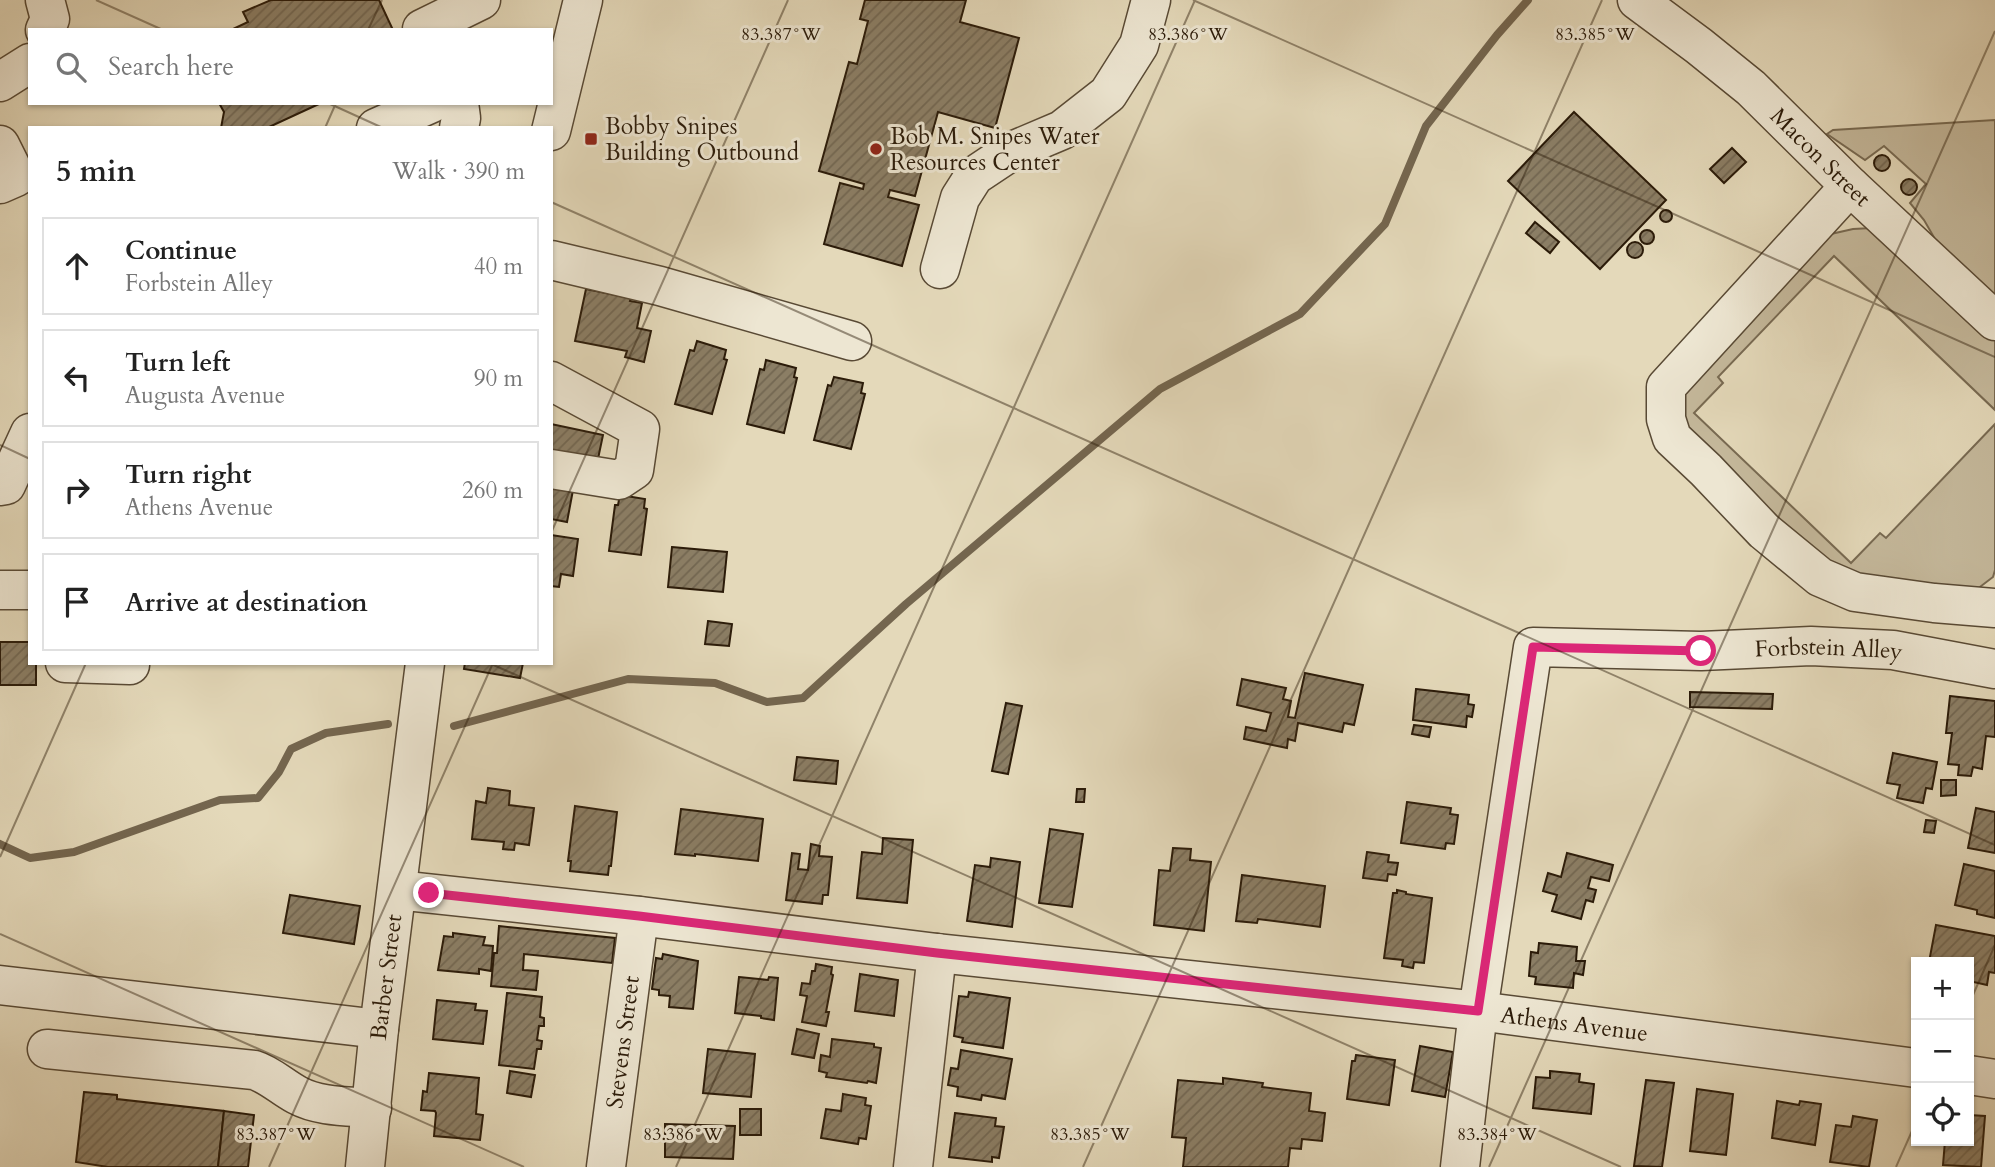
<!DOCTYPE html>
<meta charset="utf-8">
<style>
body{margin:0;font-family:Cardo,serif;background:#f2f2f2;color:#222}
.controls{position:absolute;right:21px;bottom:21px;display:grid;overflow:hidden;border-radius:0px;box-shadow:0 2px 5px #0004}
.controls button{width:63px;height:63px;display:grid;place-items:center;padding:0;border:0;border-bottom:2px solid #e0e0e0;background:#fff;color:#222;font:35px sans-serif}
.stop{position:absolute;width:21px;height:21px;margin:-16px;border:5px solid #db2777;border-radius:50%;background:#fff}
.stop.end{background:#db2777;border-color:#fff;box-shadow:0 2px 7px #0008}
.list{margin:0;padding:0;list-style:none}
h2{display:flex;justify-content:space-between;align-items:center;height:91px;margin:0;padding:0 28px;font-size:30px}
h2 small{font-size:23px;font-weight:400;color:#767676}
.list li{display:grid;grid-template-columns:46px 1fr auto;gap:21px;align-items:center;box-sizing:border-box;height:98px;margin:0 14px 14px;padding:0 14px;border:2px solid #e0e0e0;border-radius:0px}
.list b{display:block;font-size:26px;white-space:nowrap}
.list p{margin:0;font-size:23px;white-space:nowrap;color:#767676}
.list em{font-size:23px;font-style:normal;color:#767676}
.icon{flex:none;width:38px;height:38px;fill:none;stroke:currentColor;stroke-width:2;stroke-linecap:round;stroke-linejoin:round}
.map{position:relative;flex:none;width:1995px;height:1167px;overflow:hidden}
.search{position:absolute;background:#fff;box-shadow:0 2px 5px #0004;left:28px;top:28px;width:525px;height:77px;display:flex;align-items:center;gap:18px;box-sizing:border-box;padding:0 24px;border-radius:0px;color:#767676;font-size:26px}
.panel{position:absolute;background:#fff;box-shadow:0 2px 5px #0004;left:28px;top:126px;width:525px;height:539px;border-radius:0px}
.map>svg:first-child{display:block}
.grass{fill:#c5b99c;stroke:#786a52;stroke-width:2}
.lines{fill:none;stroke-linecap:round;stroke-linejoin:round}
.stream{stroke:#74664f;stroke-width:8}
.building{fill:url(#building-hatch);stroke:#2b1b09;stroke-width:2}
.minor-casing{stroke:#594a35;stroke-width:41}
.minor{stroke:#ede6d2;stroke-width:38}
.route{stroke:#db2777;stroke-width:9}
.ticks{fill:none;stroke:#2b1b09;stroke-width:2;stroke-opacity:0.45}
.poi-dot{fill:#8f2418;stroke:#ede6d2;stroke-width:2.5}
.labels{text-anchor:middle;stroke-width:6;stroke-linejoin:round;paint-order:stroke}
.poi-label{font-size:23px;fill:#2b1b09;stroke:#ede6d2;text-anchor:start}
.street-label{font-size:23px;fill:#2b1b09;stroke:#ede6d2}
.ticks-label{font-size:18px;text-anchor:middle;fill:#2b1b09;stroke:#ede6d2;stroke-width:6;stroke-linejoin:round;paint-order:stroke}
</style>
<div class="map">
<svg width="1995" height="1167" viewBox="0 0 1995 1167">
<defs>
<pattern id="building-hatch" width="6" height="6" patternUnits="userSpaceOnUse" patternTransform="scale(1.75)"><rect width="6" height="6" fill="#8b7e65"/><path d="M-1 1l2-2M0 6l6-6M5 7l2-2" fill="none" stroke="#726651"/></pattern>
</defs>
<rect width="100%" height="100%" fill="#e4d9ba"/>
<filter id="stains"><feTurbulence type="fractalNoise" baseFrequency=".00286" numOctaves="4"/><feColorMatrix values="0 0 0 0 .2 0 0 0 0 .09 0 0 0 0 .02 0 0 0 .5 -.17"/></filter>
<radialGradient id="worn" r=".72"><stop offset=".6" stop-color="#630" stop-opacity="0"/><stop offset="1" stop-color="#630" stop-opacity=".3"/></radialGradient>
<g class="grass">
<path d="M1995,120V302L1939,246L1924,220L1910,203L1926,184L1884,146L1865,160L1827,134L1833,130Z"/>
<path d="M1872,228L1995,340V410L1834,256L1718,377L1723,383L1694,413L1851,563L1880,533L1886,538L1995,424V570L1993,577L1972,593L1835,572L1822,565L1677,417L1683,388L1831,234L1853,229Z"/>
</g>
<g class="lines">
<g class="stream">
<path d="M454,726L628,679L715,683L767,702L803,698L906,604L1160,389L1300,314L1385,224L1426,126L1497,35L1528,0"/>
<path d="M0,844L30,858L74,852L220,800L258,798L279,772L291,749L326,733L388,724"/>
</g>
</g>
<g class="building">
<path d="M271,0H379L393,30H231L248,22L243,12Z"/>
<path d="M865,0H966L960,22L1019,38L995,128L938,112L915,196L890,190L888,197L919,205L902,266L824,244L840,183L863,189L864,184L819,171L849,62L857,64L868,21L860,19Z"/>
<path d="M219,103H321L267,128H221L224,112Z"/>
<path d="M1574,112L1666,200L1600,269L1508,181Z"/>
<path d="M1732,148L1746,162L1724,183L1710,169Z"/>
<circle cx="1882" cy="163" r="8"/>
<circle cx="1909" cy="187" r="8"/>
<circle cx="1666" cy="216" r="6"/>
<path d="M1535,222L1559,242L1550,253L1526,233Z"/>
<circle cx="1647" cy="237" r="7"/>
<circle cx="1635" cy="250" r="8"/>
<path d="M586,289L631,298L630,301L642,303L637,328L651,331L644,362L625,357L627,351L575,341Z"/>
<path d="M697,341L726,350L724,359L727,360L712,414L675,404L690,350L694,351Z"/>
<path d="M766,360L796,368L794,377L797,378L784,433L747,424L760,369L764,370Z"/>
<path d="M834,377L863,383L861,393L865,394L851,449L814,440L828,385L831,386Z"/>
<path d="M551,424L603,435L595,473L551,464Z"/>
<path d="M551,486L573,490L567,522L551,519Z"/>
<path d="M620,495L645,499L644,508L647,509L641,555L609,551L615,505H618Z"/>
<path d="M551,535L578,539L573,576L561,574L559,587L551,586Z"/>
<path d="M672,547L727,552L723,592L668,587Z"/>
<path d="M708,621L732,624L729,646L705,644Z"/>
<path d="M0,642H30V663H36V685H0Z"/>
<path d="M465,663H523L520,678L464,669Z"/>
<path d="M1305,673L1363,685L1354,725L1344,723L1342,732L1298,723L1295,741L1288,739L1287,748L1244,739L1246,727L1266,731L1271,713L1237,705L1242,679L1286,688L1283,699L1291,701L1288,717L1295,718Z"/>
<path d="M1416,689L1469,695L1468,704L1474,705L1472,717L1467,716L1466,727L1413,720Z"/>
<path d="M1690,692L1773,694L1772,709L1690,707Z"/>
<path d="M1950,696L1995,701V737L1986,736L1982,769L1973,767L1971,776L1958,775L1959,765L1948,764L1952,733H1946Z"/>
<path d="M1006,703L1022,706L1008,774L992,771Z"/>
<path d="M1414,725L1431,727L1429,737L1412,734Z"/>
<path d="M1893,753L1937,762L1932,789L1926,788L1923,803L1897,798L1900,785L1887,783Z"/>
<path d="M797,757L838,761L836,784L794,780Z"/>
<path d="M1941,780H1956V795L1941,796Z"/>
<path d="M488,788L510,791L509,805L534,808L529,845L515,843L514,850L503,849L504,842L472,839L476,801L486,803Z"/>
<path d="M1077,789H1085L1084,802H1076Z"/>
<path d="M1407,802L1451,808L1450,814L1458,815L1454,844L1446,843L1445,849L1401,843Z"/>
<path d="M575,806L617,812L611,866H609L608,875L570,871L571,861H568Z"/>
<path d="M1976,808L1995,812V853L1968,848Z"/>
<path d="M681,809L763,819L758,861L695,854V856L675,854Z"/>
<path d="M1926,820L1936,821L1934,833L1924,832Z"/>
<path d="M1050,829L1083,834L1072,907L1039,903Z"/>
<path d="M883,838L913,840L907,903L857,898L862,852L882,854Z"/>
<path d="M811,844L820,846L819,856L832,857L828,895H823L822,904L786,900L792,853L800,854L798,869L808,870Z"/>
<path d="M1173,848L1191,849L1190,860L1211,862L1204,931L1154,925L1159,870L1170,871Z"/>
<path d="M1367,852L1389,855L1388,862L1398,863L1396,875L1388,874L1387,881L1363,878Z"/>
<path d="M1567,853L1613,865L1609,881L1591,877L1588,888L1596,890L1593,902L1586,900L1581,919L1552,911L1557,895L1543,891L1548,873L1561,877Z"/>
<path d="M991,858L1020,862L1012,927L967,921L975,865L990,867Z"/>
<path d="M1964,864L1995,871V918L1977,914V910L1955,905Z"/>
<path d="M1242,875L1325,886L1320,927L1258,919L1257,923L1236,921Z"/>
<path d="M1397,890L1406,892V894L1432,898L1424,963L1414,962L1413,968L1402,966L1403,960L1384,958L1393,893H1397Z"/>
<path d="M290,895L360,906L354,944L283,933Z"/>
<path d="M1936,925L1995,936V973L1989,972L1987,985L1969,981V962H1929Z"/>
<path d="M499,926L615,938L612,963L524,954L523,970L538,971L536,990L491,986L494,953H497Z"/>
<path d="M453,933L485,937L483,945L493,946L491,971L479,969V974L438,970L444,936L453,937Z"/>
<path d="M1539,943L1577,947L1576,961H1585L1583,975L1574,973L1573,988L1535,984L1536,977L1529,976L1531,952L1538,953Z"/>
<path d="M663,954L698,961L693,1009L669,1007L670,996L659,995V990L652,989L656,958L662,959Z"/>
<path d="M816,964L832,967L831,974L833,975L826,1012H829L826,1026L802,1022L807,996L800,995L802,983L810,984L812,971H815Z"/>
<path d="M860,974L898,980L894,1016L855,1011Z"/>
<path d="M739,977L768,980L769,977L778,978L774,1020L761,1018V1016L735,1013Z"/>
<path d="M969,992L1010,998L1003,1048L962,1042L963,1038L954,1036L959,996L968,997Z"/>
<path d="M507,993L542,997L540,1017L544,1018V1026H539L537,1040L542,1041L541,1049H537L534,1069L499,1065Z"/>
<path d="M437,1000L476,1004L475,1010L487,1011L483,1044L433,1039Z"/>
<path d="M797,1029L819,1034L814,1058L792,1054Z"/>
<path d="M832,1039L874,1044V1047L881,1048L876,1083L868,1081L867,1083L826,1077L827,1073L819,1071L821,1055L830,1057Z"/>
<path d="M1420,1046L1453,1052L1445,1097L1412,1091Z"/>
<path d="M708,1049L755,1054L751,1097L703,1093Z"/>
<path d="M961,1050L1012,1059L1005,1099L982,1095L981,1100L957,1096L958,1087L948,1085L951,1068L958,1069Z"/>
<path d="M1356,1055L1395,1060L1389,1105L1347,1099L1352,1061H1355Z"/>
<path d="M510,1071L535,1075L531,1097L507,1093Z"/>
<path d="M1550,1071L1580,1074L1579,1082L1594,1084L1591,1114L1533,1108L1536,1077L1550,1078Z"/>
<path d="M429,1073L479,1078L476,1114L483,1115L480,1140L434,1136L436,1113L435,1111L421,1110L423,1091L427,1092Z"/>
<path d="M1223,1078L1263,1083L1262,1087L1311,1093L1309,1111L1325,1113L1322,1141L1302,1139L1301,1149L1290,1148L1288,1167H1183L1186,1138L1172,1137L1178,1080L1223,1084Z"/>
<path d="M1646,1080L1674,1083L1662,1167L1634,1166Z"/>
<path d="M1697,1089L1733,1094L1726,1155L1690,1151Z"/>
<path d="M84,1092L117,1095V1099L224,1111L218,1167H108L76,1162Z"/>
<path d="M843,1094L866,1098L865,1105L871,1106L866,1139L859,1138L858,1144L821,1138L826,1109L841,1111Z"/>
<path d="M1777,1101L1799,1105L1800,1101L1821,1104L1815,1145L1772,1138Z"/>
<rect x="740" y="1109" width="21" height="26"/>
<path d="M224,1111L254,1115L248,1167H218Z"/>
<path d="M955,1113L996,1118L995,1126L1004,1127L999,1158L992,1157V1162L949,1157Z"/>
<path d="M1969,1115L1985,1116L1981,1167L1943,1165L1945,1141H1969Z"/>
<path d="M1853,1116L1877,1120L1869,1167L1830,1162L1836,1125L1851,1127Z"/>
<path d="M665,1124L735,1126L733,1159L665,1157Z"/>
</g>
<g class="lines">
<defs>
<g id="minor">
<path d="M45,0L50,19L45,30"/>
<path id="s1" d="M1637,0L1699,46L1751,88L1850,186L1995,321"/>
<path d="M422,29L481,0"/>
<path d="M0,82L30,63"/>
<path d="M376,128L432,103"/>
<path d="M459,128L461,118L459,103"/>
<path d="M551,131L583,0"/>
<path d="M0,145L16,177L0,184"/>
<path d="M1850,186L1666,387V419L1672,438L1706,470L1764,531L1820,577L1855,592L1934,603L1995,608"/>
<path d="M551,260L660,286L852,341"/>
<path d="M940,269L960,198L974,176L1010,152L1062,130L1108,94L1139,45L1151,0"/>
<path d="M551,381L640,429L634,470L619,480L551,469"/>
<path d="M0,486L6,485L30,433"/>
<path d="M0,590H30"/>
<path d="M65,663L130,665V663"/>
<path id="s2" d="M397,890L639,916L937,953L1478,1011L1916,1068"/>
<path d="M0,985L379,1029"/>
<path d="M47,1049L254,1070C270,1075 282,1087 297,1095C319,1107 347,1106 372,1108"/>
<path d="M1969,1075L1995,1079"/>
<path id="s3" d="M365,1167L379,1029L425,663"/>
<path id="s4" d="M606,1167L639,916"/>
<path d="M913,1167L937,953"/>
<path id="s5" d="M1460,1167L1478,1011L1533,647L1701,651L1811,646L1893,650L1995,669"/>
</g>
</defs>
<use href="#minor" class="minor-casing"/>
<use href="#minor" class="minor"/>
</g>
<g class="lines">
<path class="route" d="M429,893L639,916L937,953L1478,1011L1533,647L1701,651"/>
</g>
<path class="ticks" d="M96,0L163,30M1193,0L1995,357M368,30L382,0M328,103L383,128M325,128L336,103M551,202L1995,845M0,445L30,459M551,533L788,0M489,663L1621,1167M0,857L86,663M0,934L524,1167M1969,1004L1995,945M269,1167L493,663M676,1167L1195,0M1083,1167L1602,0M1489,1167L1995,31M1896,1167L1916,1122"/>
<g class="poi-dot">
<rect x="584" y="132" width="14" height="14" rx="3.5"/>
<circle cx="876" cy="149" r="7"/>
</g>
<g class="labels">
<g class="poi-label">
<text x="605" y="134">Bobby Snipes<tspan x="605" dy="26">Building Outbound</tspan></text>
<text x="890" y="144">Bob M. Snipes Water<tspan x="890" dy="26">Resources Center</tspan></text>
</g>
<g class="street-label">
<text dy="8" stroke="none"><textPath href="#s1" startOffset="242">Macon Street</textPath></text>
<text dy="8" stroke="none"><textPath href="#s5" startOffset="821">Forbstein Alley</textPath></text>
<text dy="8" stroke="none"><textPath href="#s3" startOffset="191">Barber Street</textPath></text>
<text dy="8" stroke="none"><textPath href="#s2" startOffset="1185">Athens Avenue</textPath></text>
<text dy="8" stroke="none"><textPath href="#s4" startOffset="126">Stevens Street</textPath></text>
</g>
</g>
<g class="ticks-label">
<text x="781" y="40">83.387°W</text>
<text x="1188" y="40">83.386°W</text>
<text x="1595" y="40">83.385°W</text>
<text x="276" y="1140">83.387°W</text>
<text x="683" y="1140">83.386°W</text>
<text x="1090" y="1140">83.385°W</text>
<text x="1497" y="1140">83.384°W</text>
</g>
<rect width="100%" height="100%" filter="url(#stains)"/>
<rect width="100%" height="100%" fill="url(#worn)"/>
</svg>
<div class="controls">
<button>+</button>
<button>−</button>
<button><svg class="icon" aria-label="locate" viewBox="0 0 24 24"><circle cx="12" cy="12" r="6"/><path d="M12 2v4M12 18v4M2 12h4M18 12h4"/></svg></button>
</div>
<div class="stop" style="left:1701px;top:651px"></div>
<div class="stop end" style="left:429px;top:893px"></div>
<div class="search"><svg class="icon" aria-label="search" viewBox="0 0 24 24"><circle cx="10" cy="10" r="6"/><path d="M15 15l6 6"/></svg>Search here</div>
<section class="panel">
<h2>5 min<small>Walk · 390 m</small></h2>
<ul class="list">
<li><svg class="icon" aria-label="ahead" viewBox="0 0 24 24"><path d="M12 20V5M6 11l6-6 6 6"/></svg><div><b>Continue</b><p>Forbstein Alley</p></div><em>40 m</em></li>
<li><svg class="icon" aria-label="left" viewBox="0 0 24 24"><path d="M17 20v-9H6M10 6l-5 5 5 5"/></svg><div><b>Turn left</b><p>Augusta Avenue</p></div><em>90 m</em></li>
<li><svg class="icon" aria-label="right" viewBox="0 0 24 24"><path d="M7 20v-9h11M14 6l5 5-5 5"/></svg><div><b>Turn right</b><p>Athens Avenue</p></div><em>260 m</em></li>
<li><svg class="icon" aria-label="arrive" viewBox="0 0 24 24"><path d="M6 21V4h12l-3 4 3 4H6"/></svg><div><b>Arrive at destination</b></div></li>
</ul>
</section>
</div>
